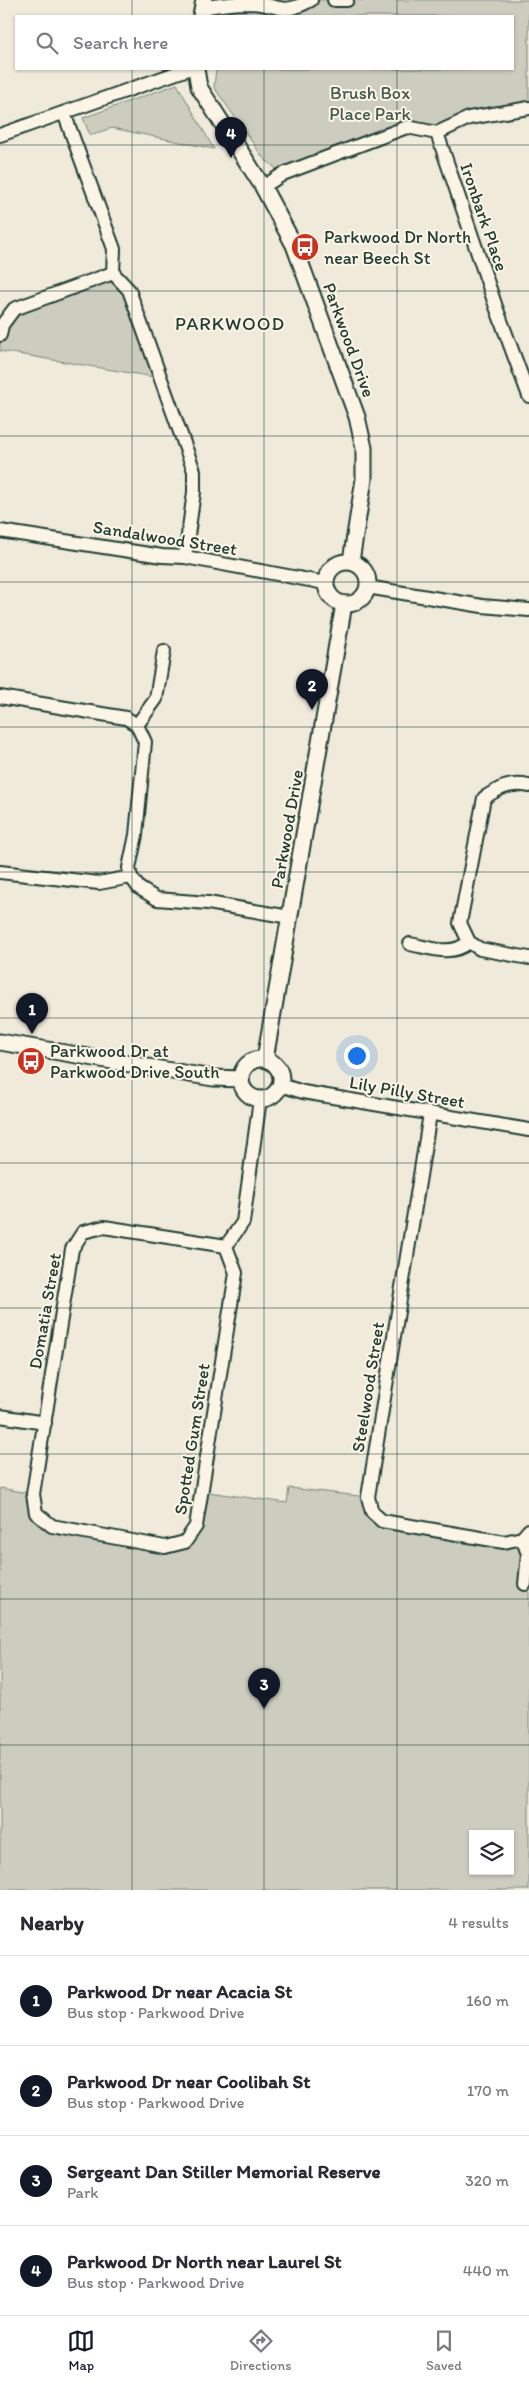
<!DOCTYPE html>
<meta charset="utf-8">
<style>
body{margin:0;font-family:Itim,sans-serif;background:#f7f7f7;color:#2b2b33}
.controls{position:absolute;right:15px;bottom:15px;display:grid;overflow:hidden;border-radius:0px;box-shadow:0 1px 4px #0004}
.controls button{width:45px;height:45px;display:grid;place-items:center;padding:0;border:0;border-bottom:1px solid #e1e1e2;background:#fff;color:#2b2b33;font:25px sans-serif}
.you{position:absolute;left:356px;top:1055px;width:18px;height:18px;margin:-12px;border:4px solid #fff;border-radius:50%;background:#1a73e8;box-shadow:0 0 0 8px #1a73e833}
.badge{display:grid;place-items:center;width:32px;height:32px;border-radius:50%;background:#111827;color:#fff;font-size:16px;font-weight:700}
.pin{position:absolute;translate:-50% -41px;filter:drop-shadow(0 1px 2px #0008)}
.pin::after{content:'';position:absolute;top:26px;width:18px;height:15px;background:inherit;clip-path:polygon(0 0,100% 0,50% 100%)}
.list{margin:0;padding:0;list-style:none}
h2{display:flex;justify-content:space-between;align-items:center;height:65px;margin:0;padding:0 20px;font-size:21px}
h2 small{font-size:16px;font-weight:400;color:#7c7c81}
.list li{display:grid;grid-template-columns:32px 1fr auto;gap:15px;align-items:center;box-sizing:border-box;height:90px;padding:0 20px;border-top:1px solid #e1e1e2}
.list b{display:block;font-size:19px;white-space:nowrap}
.list p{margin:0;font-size:16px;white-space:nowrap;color:#7c7c81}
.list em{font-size:16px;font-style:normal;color:#7c7c81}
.icon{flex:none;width:28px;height:28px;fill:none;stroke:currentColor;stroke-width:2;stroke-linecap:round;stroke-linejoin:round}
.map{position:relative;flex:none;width:529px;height:1890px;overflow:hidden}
.search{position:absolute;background:#fff;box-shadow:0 1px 4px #0004;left:15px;right:15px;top:15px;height:55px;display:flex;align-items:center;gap:12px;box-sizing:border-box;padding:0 18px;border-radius:0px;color:#7c7c81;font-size:19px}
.sheet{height:425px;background:#fff}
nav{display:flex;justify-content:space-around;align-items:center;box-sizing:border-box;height:70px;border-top:1px solid #e1e1e2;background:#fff;font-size:14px;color:#7c7c81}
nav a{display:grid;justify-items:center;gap:2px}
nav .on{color:#111827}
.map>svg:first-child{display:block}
.green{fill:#cccdbf;stroke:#76857a;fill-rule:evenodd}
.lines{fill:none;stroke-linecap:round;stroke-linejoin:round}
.minor-casing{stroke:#1f3d34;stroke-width:16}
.tertiary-casing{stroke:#1f3d34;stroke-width:19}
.minor{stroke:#fcf5e5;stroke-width:12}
.tertiary{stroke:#fcf5e5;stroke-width:15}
.grid{fill:none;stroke:#1f3d34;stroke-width:1;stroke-opacity:0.55}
.labels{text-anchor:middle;stroke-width:4;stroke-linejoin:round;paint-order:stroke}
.park-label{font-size:18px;fill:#425a50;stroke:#fcf5e5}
.street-label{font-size:18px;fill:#1f3d34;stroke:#fcf5e5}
.poi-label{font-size:18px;fill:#1f3d34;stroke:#fcf5e5;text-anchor:start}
.neighbourhood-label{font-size:19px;letter-spacing:1px;fill:#1f3d34;stroke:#fcf5e5}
</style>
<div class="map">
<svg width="529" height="1890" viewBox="0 0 529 1890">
<rect width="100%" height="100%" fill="#efeada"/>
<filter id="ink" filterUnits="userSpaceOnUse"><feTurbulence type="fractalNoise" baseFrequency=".02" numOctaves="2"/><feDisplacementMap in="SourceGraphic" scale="10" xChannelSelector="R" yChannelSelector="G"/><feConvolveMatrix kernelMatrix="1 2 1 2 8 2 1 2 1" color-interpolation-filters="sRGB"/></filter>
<g filter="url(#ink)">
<g class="green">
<path d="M311,0H529V108L437,133L407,127L283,174L264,159L214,87L216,69H513V16H221L223,5L281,9Z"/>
<path d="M177,84L214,149L112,128L90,135L83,118Z"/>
<path d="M113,273L129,290L160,378L0,351V335L14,309Z"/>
<path d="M0,1488L33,1494L36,1513L52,1526L165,1547L185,1542L201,1491L287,1503L289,1488L368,1497L383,1521L522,1538L529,1584V1890H0ZM473,1834H510V1871H473Z"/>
</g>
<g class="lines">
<defs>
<g id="minor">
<path d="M334,0H347"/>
<path d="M202,8C218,5 234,3 250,3C280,4 280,17 311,0"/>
<path d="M64,113L114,249L113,273L129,290L194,471V492L185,557"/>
<path d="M437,133L496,307L529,396"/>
<path d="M0,135L188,69"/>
<path d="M263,187L283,174L407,127L437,133L469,118L529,108"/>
<path d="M0,335L2,325L14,309L113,273"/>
<path d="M0,531L162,556L185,557L325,583"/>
<path d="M367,587L482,606L529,610"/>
<path d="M0,697L126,718L137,725L145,742L136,835L129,868L131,877L139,888L157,899L208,903L290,917"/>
<path d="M137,725L156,699L164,651"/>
<path d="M529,786C510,782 499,788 484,798L460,923L469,942L480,949L529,958"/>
<path d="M0,872L99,883L131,877"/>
<path d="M410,944C431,948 451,957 469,942"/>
<path d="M280,1085L303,1092L529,1130"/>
<path d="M430,1114L368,1497L372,1512L382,1521L504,1542L522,1538L529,1530"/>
<path d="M226,1246L104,1227L83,1232L72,1249L33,1494L36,1513L52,1526L165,1547L185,1542L196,1526L236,1273L226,1246L243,1222L260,1099"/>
<path d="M0,1416L45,1423"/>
<path d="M522,1538L528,1554L525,1584"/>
</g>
<g id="tertiary">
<path d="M201,16L204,0"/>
<path d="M196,69L199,87L263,187L294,245L357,417L364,448V479L351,561"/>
<circle cx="347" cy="583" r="21"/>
<path d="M0,1042L213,1078L241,1079"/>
<path d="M265,1059L344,604"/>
<circle cx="261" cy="1079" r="20"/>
</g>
</defs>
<use href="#minor" class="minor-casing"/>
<use href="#tertiary" class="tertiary-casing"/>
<use href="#minor" class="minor"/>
<use href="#tertiary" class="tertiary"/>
</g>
</g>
<path class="grid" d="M132,0V16M264,0V16M397,0V16M132,69V1890M264,69V1890M397,69V1890M0,145H529M0,291H529M0,436H529M0,582H529M0,727H529M0,872H529M0,1018H529M0,1163H529M0,1308H529M0,1454H529M0,1599H529M0,1745H529"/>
<defs>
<symbol id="bus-disc" viewBox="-11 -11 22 22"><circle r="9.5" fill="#c8321e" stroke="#fcf5e5"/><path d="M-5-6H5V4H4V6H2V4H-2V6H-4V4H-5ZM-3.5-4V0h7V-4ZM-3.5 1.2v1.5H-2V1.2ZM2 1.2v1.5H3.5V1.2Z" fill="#fff"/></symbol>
</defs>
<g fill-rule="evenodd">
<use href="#bus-disc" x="289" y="231" width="32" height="32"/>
<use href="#bus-disc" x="15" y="1045" width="32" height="32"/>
</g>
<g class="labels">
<g class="park-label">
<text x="370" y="99">Brush Box<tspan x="370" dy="21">Place Park</tspan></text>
</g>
<g class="street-label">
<text transform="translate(484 217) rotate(71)" y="6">Ironbark Place</text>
<text transform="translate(349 340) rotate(70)" y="6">Parkwood Drive</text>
<text transform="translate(165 538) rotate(9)" y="6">Sandalwood Street</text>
<text transform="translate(287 829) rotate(-80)" y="6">Parkwood Drive</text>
<text transform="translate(407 1092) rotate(10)" y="6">Lily Pilly Street</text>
<text transform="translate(45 1311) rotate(-80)" y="6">Domatia Street</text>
<text transform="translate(368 1387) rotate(-81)" y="6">Steelwood Street</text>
<text transform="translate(192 1439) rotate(-81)" y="6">Spotted Gum Street</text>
</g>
<g class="poi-label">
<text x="324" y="243">Parkwood Dr North<tspan x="324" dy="21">near Beech St</tspan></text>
<text x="50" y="1057">Parkwood Dr at<tspan x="50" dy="21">Parkwood Drive South</tspan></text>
</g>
<g class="neighbourhood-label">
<text x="230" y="330">PARKWOOD</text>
</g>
</g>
</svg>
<div class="controls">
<button><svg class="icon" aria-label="layers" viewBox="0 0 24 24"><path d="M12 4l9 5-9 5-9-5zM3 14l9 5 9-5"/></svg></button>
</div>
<div class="you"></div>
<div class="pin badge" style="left:32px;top:1034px">1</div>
<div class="pin badge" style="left:312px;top:710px">2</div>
<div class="pin badge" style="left:264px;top:1709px">3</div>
<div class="pin badge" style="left:231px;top:158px">4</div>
<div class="search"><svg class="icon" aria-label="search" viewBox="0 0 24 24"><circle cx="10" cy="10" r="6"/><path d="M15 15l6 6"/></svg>Search here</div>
</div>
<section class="sheet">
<h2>Nearby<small>4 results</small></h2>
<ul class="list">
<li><span class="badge">1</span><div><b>Parkwood Dr near Acacia St</b><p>Bus stop · Parkwood Drive</p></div><em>160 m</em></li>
<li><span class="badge">2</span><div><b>Parkwood Dr near Coolibah St</b><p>Bus stop · Parkwood Drive</p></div><em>170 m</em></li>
<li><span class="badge">3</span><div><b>Sergeant Dan Stiller Memorial Reserve</b><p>Park</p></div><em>320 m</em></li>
<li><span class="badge">4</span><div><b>Parkwood Dr North near Laurel St</b><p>Bus stop · Parkwood Drive</p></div><em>440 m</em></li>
</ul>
</section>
<nav>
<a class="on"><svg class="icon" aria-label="map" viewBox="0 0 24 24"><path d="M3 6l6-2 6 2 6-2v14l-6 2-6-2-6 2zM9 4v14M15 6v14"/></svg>Map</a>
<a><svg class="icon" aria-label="directions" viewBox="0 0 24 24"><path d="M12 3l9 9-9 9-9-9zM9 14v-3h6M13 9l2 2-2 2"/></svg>Directions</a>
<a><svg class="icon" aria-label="saved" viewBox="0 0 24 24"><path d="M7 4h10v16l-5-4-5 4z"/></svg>Saved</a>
</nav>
